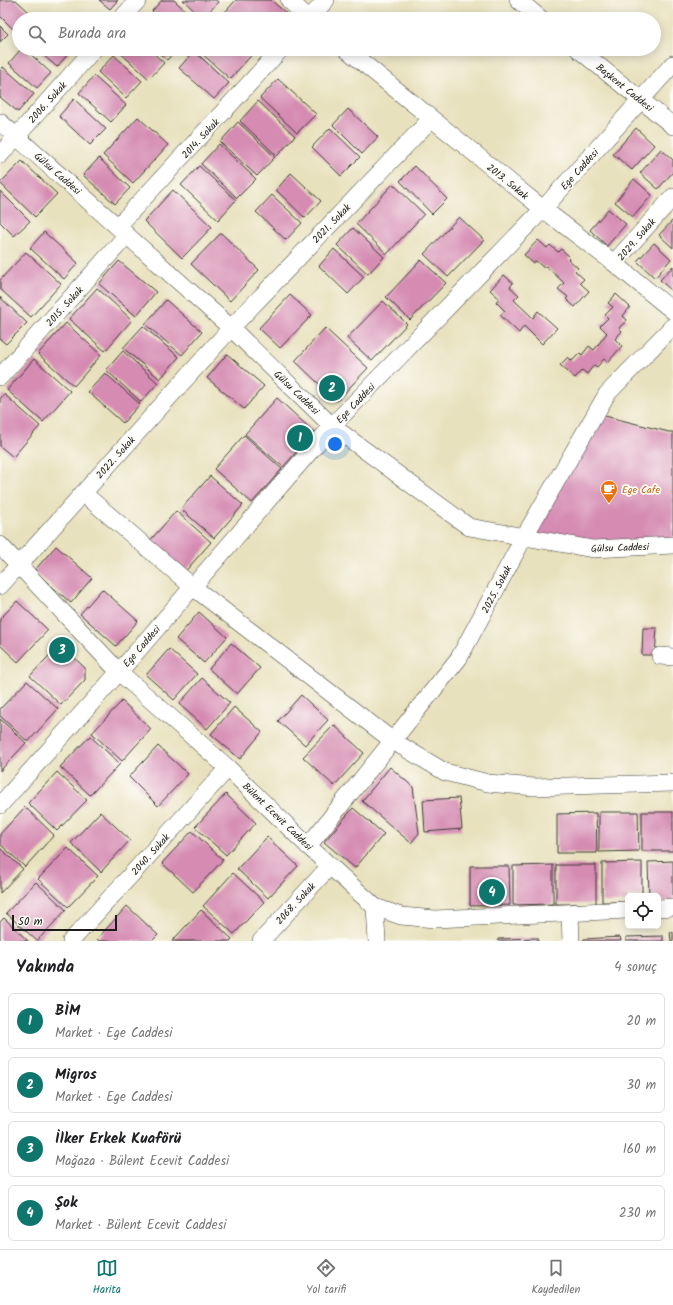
<!DOCTYPE html>
<html lang="tr">
<meta charset="utf-8">
<style>
body{margin:0;font-family:Kalam,sans-serif;background:#f6f6f6;color:#202124}
.controls{position:absolute;right:12px;bottom:12px;display:grid;overflow:hidden;border-radius:6px;box-shadow:0 2px 10px #0003}
.controls button{width:36px;height:36px;display:grid;place-items:center;padding:0;border:0;border-bottom:1px solid #e0e0e0;background:#fff;color:#202124;font:20px sans-serif}
.scale{position:absolute;left:12px;bottom:10px;width:105px;box-sizing:border-box;padding-left:4px;border:2px solid #1c1c1c;border-top:0;font-size:11px;line-height:14px;white-space:nowrap;color:#1c1c1c;-webkit-text-stroke:3px #fdfcf7;paint-order:stroke}
.you{position:absolute;left:335px;top:444px;width:14px;height:14px;margin:-10px;border:3px solid #fff;border-radius:50%;background:#1a73e8;box-shadow:0 0 0 6px #1a73e833}
.badge{display:grid;place-items:center;width:26px;height:26px;border-radius:50%;background:#0f766e;color:#fff;font-size:13px;font-weight:700}
.pin{position:absolute;translate:-50% -50%;border:2px solid #fff;box-shadow:0 1px 4px #0006}
.list{margin:0;padding:0;list-style:none}
h2{display:flex;justify-content:space-between;align-items:center;height:52px;margin:0;padding:0 16px;font-size:17px}
h2 small{font-size:13px;font-weight:400;color:#757577}
.list li{display:grid;grid-template-columns:26px 1fr auto;gap:12px;align-items:center;box-sizing:border-box;height:56px;margin:0 8px 8px;padding:0 8px;border:1px solid #e0e0e0;border-radius:6px}
.list b{display:block;font-size:15px;white-space:nowrap}
.list p{margin:0;font-size:13px;white-space:nowrap;color:#757577}
.list em{font-size:13px;font-style:normal;color:#757577}
.icon{flex:none;width:22px;height:22px;fill:none;stroke:currentColor;stroke-width:2;stroke-linecap:round;stroke-linejoin:round}
.map{position:relative;flex:none;width:673px;height:941px;overflow:hidden}
.search{position:absolute;background:#fff;box-shadow:0 2px 10px #0003;left:12px;right:12px;top:12px;height:44px;display:flex;align-items:center;gap:10px;box-sizing:border-box;padding:0 14px;border-radius:22px;color:#757577;font-size:15px}
.sheet{height:308px;background:#fff}
nav{display:flex;justify-content:space-around;align-items:center;box-sizing:border-box;height:56px;border-top:1px solid #e0e0e0;background:#fff;font-size:11px;color:#757577}
nav a{display:grid;justify-items:center;gap:2px}
nav .on{color:#0f766e}
.map>svg:first-child{display:block}
.building{fill:#d58bb2}
.lines{fill:none;stroke-linecap:round;stroke-linejoin:round}
.minor-casing{stroke:#3b3a34;stroke-width:18}
.minor{stroke:#fff;stroke-width:17}
.labels{text-anchor:middle;stroke-width:3.5;stroke-linejoin:round;paint-order:stroke}
.street-label{font-size:10px;fill:#1c1c1c;stroke:#fdfcf7}
.food-label{font-size:10px;fill:#c56008;stroke:#fdfcf7;text-anchor:start}
</style>
<div class="map">
<svg width="673" height="941" viewBox="0 0 673 941">
<rect width="100%" height="100%" fill="#fdfcf7"/>
<filter id="ink" filterUnits="userSpaceOnUse"><feTurbulence type="fractalNoise" baseFrequency=".025" numOctaves="2"/><feDisplacementMap in="SourceGraphic" scale="8" xChannelSelector="R" yChannelSelector="G"/><feConvolveMatrix kernelMatrix="1 2 1 2 8 2 1 2 1" color-interpolation-filters="sRGB"/></filter>
<filter id="wash" filterUnits="userSpaceOnUse"><feTurbulence type="fractalNoise" baseFrequency=".012" numOctaves="4" result="noise"/><feDisplacementMap in="SourceGraphic" scale="16" xChannelSelector="R" yChannelSelector="G"/><feGaussianBlur stdDeviation="0.9" result="paint"/><feColorMatrix in="noise" values="0 0 0 0 0 0 0 0 0 0 0 0 0 0 0 0 0 1.4 0 .05"/><feComposite in="paint" operator="in"/></filter>
<g filter="url(#wash)">
<rect width="100%" height="100%" fill="#e8e1bd"/>
<g id="blocks">
<g class="building">
<path d="M0,0H16L30,13L24,19H19V25L14,30L0,16Z"/>
<path d="M99,0H118L110,9Z"/>
<path d="M162,0H174L194,19H161L152,11Z"/>
<path d="M183,0H216L218,2L203,19Z"/>
<path d="M236,0H271L287,14L283,19H219Z"/>
<path d="M150,14L155,19H146Z"/>
<path d="M0,26L8,34L0,42Z"/>
<path d="M21,49H25L51,73L37,88L9,63Z"/>
<path d="M36,49H72L57,67Z"/>
<path d="M116,49H149L164,63L149,79Z"/>
<path d="M154,49H177L167,60Z"/>
<path d="M197,49H257L230,79Z"/>
<path d="M194,51L229,83L214,99L179,68Z"/>
<path d="M114,55L142,81L126,98L98,72Z"/>
<path d="M3,67L34,94L18,112L0,97V71Z"/>
<path d="M94,76L126,105L111,122L79,93Z"/>
<path d="M278,79L316,114L297,133L260,98Z"/>
<path d="M74,99L106,129L90,145L59,116Z"/>
<path d="M258,101L295,136L277,156L240,121Z"/>
<path d="M348,109L378,137L362,154L333,125Z"/>
<path d="M138,117L168,145L133,183L103,155Z"/>
<path d="M238,122L275,157L257,176L220,142Z"/>
<path d="M330,128L360,157L341,176L312,147Z"/>
<path d="M636,128L654,145L632,170L613,154Z"/>
<path d="M219,144L256,179L237,198L201,164Z"/>
<path d="M661,149L673,160V172L658,189L640,173Z"/>
<path d="M99,158L130,188L115,204L83,175Z"/>
<path d="M22,161L57,194L35,217L0,183Z"/>
<path d="M199,166L236,200L218,220L181,185Z"/>
<path d="M415,166L447,199L432,214L400,181Z"/>
<path d="M291,173L321,201L305,218L276,190Z"/>
<path d="M634,179L652,195L633,217L615,202Z"/>
<path d="M393,184L424,214L387,254L356,224Z"/>
<path d="M173,190L212,227L182,258L144,221Z"/>
<path d="M0,191L30,221L14,236L0,222Z"/>
<path d="M272,195L302,223L286,240L256,212Z"/>
<path d="M608,209L626,224L607,246L590,230Z"/>
<path d="M459,217L484,240L448,277L424,254Z"/>
<path d="M673,220V248L659,235Z"/>
<path d="M353,228L384,257L368,274L337,245Z"/>
<path d="M44,232L78,263L64,279L30,248Z"/>
<path d="M221,233L259,270L230,301L191,264Z"/>
<path d="M538,240L547,248L550,245L558,252L561,249L570,257L568,259L578,268L575,271L584,279L580,283L589,291L575,307L566,299L568,297L558,289L564,283L546,266L544,268L536,261L533,263L524,255Z"/>
<path d="M654,243L671,259L655,278L637,261Z"/>
<path d="M334,249L364,277L348,294L319,266Z"/>
<path d="M26,252L61,284L31,317L0,289V280Z"/>
<path d="M421,260L446,283L410,320L386,297Z"/>
<path d="M119,261L156,292L136,316L99,284Z"/>
<path d="M673,266V292L660,280Z"/>
<path d="M504,275L513,283L510,287L519,295L514,300L533,318L538,311L557,328L542,344L524,326L519,333L500,315L505,311L496,302L499,298L490,290Z"/>
<path d="M97,288L132,320L105,351L69,319Z"/>
<path d="M616,294L630,307L623,316L627,320L619,328L622,331L615,339L622,346L608,362L604,359L597,367L594,365L587,374L582,370L575,378L560,365L568,357L572,361L580,353L582,355L589,346L594,350L607,333L600,326L608,318L605,315L613,307L608,303Z"/>
<path d="M290,295L312,315L280,348L259,328Z"/>
<path d="M0,297L27,323L6,344L0,339Z"/>
<path d="M166,300L202,332L182,355L145,324Z"/>
<path d="M383,301L407,324L372,361L347,338Z"/>
<path d="M66,323L101,355L74,386L38,354Z"/>
<path d="M143,326L179,357L160,379L123,348Z"/>
<path d="M325,328L368,368L337,401L295,361Z"/>
<path d="M123,351L158,383L141,402L106,370Z"/>
<path d="M227,354L264,386L244,409L207,378Z"/>
<path d="M34,359L70,391L43,422L7,390Z"/>
<path d="M105,373L140,404L123,423L88,392Z"/>
<path d="M4,394L40,426L13,457L0,446V399Z"/>
<path d="M277,398L314,432L283,467L245,434Z"/>
<path d="M601,415L669,432H673V540L590,544L534,534Z"/>
<path d="M244,435L282,469L252,503L214,469Z"/>
<path d="M210,476L243,505L214,538L181,509Z"/>
<path d="M176,511L211,542L182,575L147,544Z"/>
<path d="M56,546L92,578L71,603L34,571Z"/>
<path d="M102,589L138,621L116,646L80,614Z"/>
<path d="M17,601L48,630L18,662L0,645V619Z"/>
<path d="M199,612L227,637L204,663L176,639Z"/>
<path d="M643,628H657L655,655H642Z"/>
<path d="M231,643L260,668L237,694L209,669Z"/>
<path d="M60,644L85,668V680L61,705L30,676Z"/>
<path d="M169,649L197,674L174,700L146,675Z"/>
<path d="M202,678L230,703L207,729L179,704Z"/>
<path d="M27,681L58,709L28,742L0,716V709Z"/>
<path d="M301,695L328,720L305,745L278,721Z"/>
<path d="M122,701L151,729L122,761L92,733Z"/>
<path d="M234,707L262,732L240,759L211,734Z"/>
<path d="M0,719L26,743L0,771Z"/>
<path d="M334,725L364,753L334,786L303,757Z"/>
<path d="M90,736L120,764L90,795L60,767Z"/>
<path d="M158,746L188,774L158,806L129,777Z"/>
<path d="M390,767L413,787L419,833L411,843L362,801Z"/>
<path d="M57,772L87,800L57,831L28,803Z"/>
<path d="M226,794L256,823L226,855L195,827Z"/>
<path d="M459,798L462,829L425,832L423,800Z"/>
<path d="M25,807L54,835L25,867L0,844V834Z"/>
<path d="M353,808L384,834L355,868L324,842Z"/>
<path d="M100,812L130,840L101,872L71,843Z"/>
<path d="M599,812H638L639,851L599,852Z"/>
<rect x="642" y="812" width="31" height="39"/>
<path d="M596,813L597,853H557V814Z"/>
<path d="M192,831L223,860L193,892L162,863Z"/>
<path d="M267,837L298,866L268,898L237,869Z"/>
<path d="M0,848L23,869L0,893Z"/>
<path d="M68,848L98,876L68,907L38,879Z"/>
<path d="M673,861V901H658V896H649L648,862Z"/>
<path d="M642,862V896H628V902H602V863Z"/>
<path d="M553,865V904L513,905V866Z"/>
<rect x="556" y="865" width="40" height="39"/>
<path d="M470,866H509L510,905L470,906Z"/>
<path d="M233,873L264,902L234,934L203,906Z"/>
<path d="M36,882L66,910L37,941L6,913Z"/>
<path d="M127,906L158,935L152,941H99L97,939Z"/>
<path d="M201,910L232,939L230,941H172Z"/>
<path d="M4,918L28,941H0V922Z"/>
<path d="M670,932H673V941H671Z"/>
<path d="M663,936V941H626V937Z"/>
<path d="M620,937L621,941H584V939Z"/>
<path d="M538,938V941H498V939Z"/>
</g>
</g>
</g>
<g filter="url(#ink)">
<use href="#blocks" fill-opacity="0" stroke="#3b3a34" stroke-width="1"/>
<g class="lines">
<defs>
<g id="minor">
<path d="M289,0L309,19L326,0"/>
<path d="M518,0L541,19"/>
<path d="M121,19L138,0"/>
<path d="M346,49L543,209L614,263L673,311"/>
<path d="M578,49L673,126"/>
<path d="M0,122L231,328L332,426L469,527L593,549L673,545"/>
<path d="M0,155L94,49"/>
<path d="M118,226L281,49"/>
<path d="M614,263L673,197"/>
<path d="M0,377L127,235"/>
<path d="M83,493L193,587L393,741L445,772L488,783L534,787L673,783"/>
<path d="M0,545L119,672L228,768L308,846L375,907L401,916L435,919L628,910"/>
<path d="M0,586L231,328L431,119"/>
<path d="M660,656L673,657"/>
<path d="M0,805L119,672L332,426L543,209L673,64"/>
<path d="M308,846L459,658L524,537L607,394L673,326"/>
<path d="M375,907L377,941"/>
<path d="M658,908L673,907"/>
<path d="M570,913L571,941"/>
<path d="M71,941L228,768"/>
<path d="M261,941L330,866"/>
</g>
</defs>
<use href="#minor" class="minor-casing"/>
<use href="#minor" class="minor"/>
</g>
</g>
<defs>
<symbol id="cafe-pin" viewBox="-11 -11 22 30"><path d="M0 17L-7.5 6A9.5 9.5 0 1 1 7.5 6Z" fill="#e8710a" stroke="#fdfcf7"/><path d="M-5.5-4.5H6V0H3Q3 3.5 0 3.5H-2.5Q-5.5 3.5-5.5 0ZM3-3.2v2h1.7v-2ZM-6 4.5H4V6H-6Z" fill="#fff"/></symbol>
</defs>
<g fill-rule="evenodd">
<use href="#cafe-pin" x="599" y="479" width="20" height="27"/>
</g>
<g class="labels">
<g class="street-label">
<text transform="translate(625 87) rotate(39)" y="4">Başkent Caddesi</text>
<text transform="translate(47 102) rotate(-48)" y="4">2006. Sokak</text>
<text transform="translate(200 138) rotate(-47)" y="4">2014. Sokak</text>
<text transform="translate(579 169) rotate(-48)" y="4">Ege Caddesi</text>
<text transform="translate(58 173) rotate(41)" y="4">Gülsu Caddesi</text>
<text transform="translate(508 181) rotate(39)" y="4">2013. Sokak</text>
<text transform="translate(331 223) rotate(-46)" y="4">2021. Sokak</text>
<text transform="translate(636 239) rotate(-49)" y="4">2029. Sokak</text>
<text transform="translate(64 306) rotate(-48)" y="4">2015. Sokak</text>
<text transform="translate(297 392) rotate(44)" y="4">Gülsu Caddesi</text>
<text transform="translate(355 403) rotate(-46)" y="4">Ege Caddesi</text>
<text transform="translate(115 457) rotate(-48)" y="4">2022. Sokak</text>
<text transform="translate(620 547) rotate(-2)" y="4">Gülsu Caddesi</text>
<text transform="translate(496 589) rotate(-62)" y="4">2025. Sokak</text>
<text transform="translate(141 646) rotate(-49)" y="4">Ege Caddesi</text>
<text transform="translate(278 816) rotate(44)" y="4">Bülent Ecevit Caddesi</text>
<text transform="translate(150 854) rotate(-48)" y="4">2040. Sokak</text>
<text transform="translate(295 903) rotate(-47)" y="4">2068. Sokak</text>
</g>
<g class="food-label">
<text x="622" y="493">Ege Cafe</text>
</g>
</g>
</svg>
<div class="controls">
<button><svg class="icon" aria-label="locate" viewBox="0 0 24 24"><circle cx="12" cy="12" r="6"/><path d="M12 2v4M12 18v4M2 12h4M18 12h4"/></svg></button>
</div>
<div class="scale">50 m</div>
<div class="you"></div>
<div class="pin badge" style="left:300px;top:438px">1</div>
<div class="pin badge" style="left:332px;top:388px">2</div>
<div class="pin badge" style="left:62px;top:650px">3</div>
<div class="pin badge" style="left:492px;top:892px">4</div>
<div class="search"><svg class="icon" aria-label="search" viewBox="0 0 24 24"><circle cx="10" cy="10" r="6"/><path d="M15 15l6 6"/></svg>Burada ara</div>
</div>
<section class="sheet">
<h2>Yakında<small>4 sonuç</small></h2>
<ul class="list">
<li><span class="badge">1</span><div><b>BİM</b><p>Market · Ege Caddesi</p></div><em>20 m</em></li>
<li><span class="badge">2</span><div><b>Migros</b><p>Market · Ege Caddesi</p></div><em>30 m</em></li>
<li><span class="badge">3</span><div><b>İlker Erkek Kuaförü</b><p>Mağaza · Bülent Ecevit Caddesi</p></div><em>160 m</em></li>
<li><span class="badge">4</span><div><b>Şok</b><p>Market · Bülent Ecevit Caddesi</p></div><em>230 m</em></li>
</ul>
</section>
<nav>
<a class="on"><svg class="icon" aria-label="map" viewBox="0 0 24 24"><path d="M3 6l6-2 6 2 6-2v14l-6 2-6-2-6 2zM9 4v14M15 6v14"/></svg>Harita</a>
<a><svg class="icon" aria-label="directions" viewBox="0 0 24 24"><path d="M12 3l9 9-9 9-9-9zM9 14v-3h6M13 9l2 2-2 2"/></svg>Yol tarifi</a>
<a><svg class="icon" aria-label="saved" viewBox="0 0 24 24"><path d="M7 4h10v16l-5-4-5 4z"/></svg>Kaydedilen</a>
</nav>
